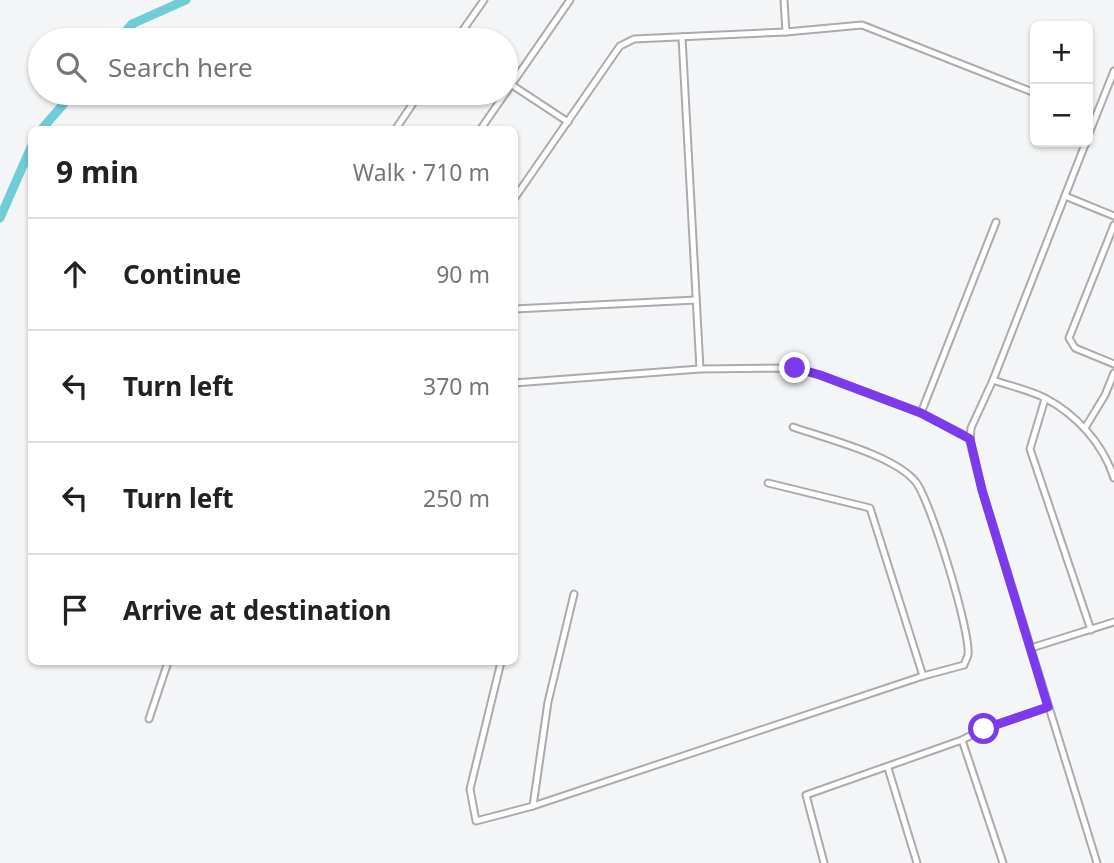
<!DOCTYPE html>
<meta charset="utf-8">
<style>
body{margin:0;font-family:"Noto Sans",sans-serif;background:#f2f2f2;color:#222}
.controls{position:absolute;right:21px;top:21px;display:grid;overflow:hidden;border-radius:10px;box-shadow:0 2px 5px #0004}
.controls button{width:63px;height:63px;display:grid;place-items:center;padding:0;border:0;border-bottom:2px solid #e0e0e0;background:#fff;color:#222;font:35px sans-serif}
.stop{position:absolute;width:21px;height:21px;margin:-16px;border:5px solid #7c3aed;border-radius:50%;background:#fff}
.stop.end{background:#7c3aed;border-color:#fff;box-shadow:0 2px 7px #0008}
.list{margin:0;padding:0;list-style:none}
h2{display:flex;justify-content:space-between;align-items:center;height:91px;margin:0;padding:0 28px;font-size:30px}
h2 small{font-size:23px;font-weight:400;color:#767676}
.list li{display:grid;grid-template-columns:46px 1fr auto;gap:21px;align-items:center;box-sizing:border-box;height:112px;padding:0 28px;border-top:2px solid #e0e0e0}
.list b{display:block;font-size:26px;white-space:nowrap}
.list em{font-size:23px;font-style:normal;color:#767676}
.icon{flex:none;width:38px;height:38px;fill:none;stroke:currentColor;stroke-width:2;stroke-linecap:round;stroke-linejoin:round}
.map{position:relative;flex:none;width:1114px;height:863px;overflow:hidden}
.search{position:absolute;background:#fff;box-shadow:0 2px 5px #0004;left:28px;top:28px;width:490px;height:77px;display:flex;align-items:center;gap:18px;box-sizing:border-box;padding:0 24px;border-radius:38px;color:#767676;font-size:26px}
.panel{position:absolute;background:#fff;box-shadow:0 2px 5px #0004;left:28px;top:126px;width:490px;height:539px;border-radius:10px}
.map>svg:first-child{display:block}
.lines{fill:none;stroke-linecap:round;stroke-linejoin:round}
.river{stroke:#70cdd8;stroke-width:9}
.street-casing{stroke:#ababad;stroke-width:9}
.street{stroke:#fff;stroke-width:5}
.route{stroke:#7c3aed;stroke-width:9}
</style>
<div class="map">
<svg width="1114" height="863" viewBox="0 0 1114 863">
<rect width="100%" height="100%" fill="#f4f5f6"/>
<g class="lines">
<g class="river">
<path d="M118,40L132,24L186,0"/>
<path d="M41,130L73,93"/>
<path d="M0,218L32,145"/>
</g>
<defs>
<g id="street">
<path d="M784,0L786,32"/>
<path d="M682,37L700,369"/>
<path d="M456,40L484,0"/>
<path d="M512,85L568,122"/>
<path d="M395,130L420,93"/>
<path d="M480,130L570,0"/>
<path d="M1088,136L1114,71"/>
<path d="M1086,142L993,380L971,428L970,442L982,490L1097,863"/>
<path d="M1065,196L1114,216"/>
<path d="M514,199L615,53L620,46L634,39L786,32L862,25L1035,93"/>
<path d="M1114,225L1069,338L1075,348L1114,364"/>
<path d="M514,309L696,300"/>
<path d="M993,380C1010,386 1029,390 1045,398C1077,415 1103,444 1114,478"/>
<path d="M514,383L700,369L795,368L820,375L921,413L970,438"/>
<path d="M1045,399L1030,449L1091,630"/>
<path d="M921,413L996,222"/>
<path d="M1085,428L1105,395L1114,373"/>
<path d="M768,483L870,508L923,676"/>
<path d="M1031,648L1114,622"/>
<path d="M501,662L470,789L476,821L533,806L923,676L964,665C965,662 967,658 968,655C971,632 930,498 915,481C893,455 827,439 793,427"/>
<path d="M149,719L168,662"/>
<path d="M962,740L983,729L1048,707"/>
<path d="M888,768L917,863"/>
<path d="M533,806L548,702L574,594"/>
<path d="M824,863L806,795L962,740L1003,863"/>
</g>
</defs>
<use href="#street" class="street-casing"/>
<use href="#street" class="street"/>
</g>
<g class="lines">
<path class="route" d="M795,368L820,375L921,413L970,439L982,490L1048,707L984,729"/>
</g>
</svg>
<div class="controls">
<button>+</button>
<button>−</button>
</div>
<div class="stop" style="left:984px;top:729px"></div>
<div class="stop end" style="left:795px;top:368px"></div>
<div class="search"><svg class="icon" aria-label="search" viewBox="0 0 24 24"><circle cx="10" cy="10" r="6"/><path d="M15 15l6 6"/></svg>Search here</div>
<section class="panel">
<h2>9 min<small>Walk · 710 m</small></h2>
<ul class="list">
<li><svg class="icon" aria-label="ahead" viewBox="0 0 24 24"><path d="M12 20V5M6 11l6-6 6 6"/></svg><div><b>Continue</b></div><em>90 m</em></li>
<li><svg class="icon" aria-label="left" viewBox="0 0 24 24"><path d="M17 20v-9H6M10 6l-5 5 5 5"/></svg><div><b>Turn left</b></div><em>370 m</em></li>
<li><svg class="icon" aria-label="left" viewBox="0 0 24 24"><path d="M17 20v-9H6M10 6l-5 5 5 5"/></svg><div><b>Turn left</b></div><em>250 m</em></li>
<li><svg class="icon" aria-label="arrive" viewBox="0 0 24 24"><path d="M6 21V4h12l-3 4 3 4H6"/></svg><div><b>Arrive at destination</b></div></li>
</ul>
</section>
</div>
